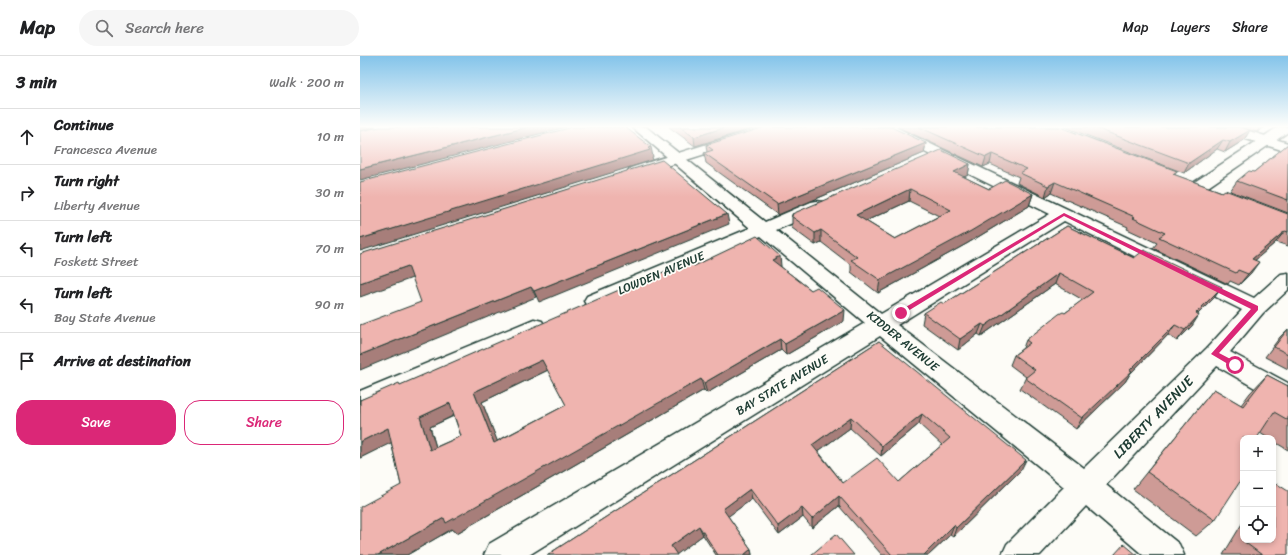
<!DOCTYPE html>
<meta charset="utf-8">
<style>
body{margin:0;font-family:Sriracha,sans-serif;background:#f6f6f6;color:#202124}
.controls{position:absolute;right:12px;bottom:12px;display:grid;overflow:hidden;border-radius:8px;box-shadow:0 2px 6px #0003}
.controls button{width:36px;height:36px;display:grid;place-items:center;padding:0;border:0;border-bottom:1px solid #e0e0e0;background:#fff;color:#202124;font:20px sans-serif}
.stop{position:absolute;width:12px;height:12px;margin:-9px;border:3px solid #db2777;border-radius:50%;background:#fff}
.stop.end{background:#db2777;border-color:#fff;box-shadow:0 1px 4px #0008}
.list{margin:0;padding:0;list-style:none}
h2{display:flex;justify-content:space-between;align-items:center;height:52px;margin:0;padding:0 16px;font-size:17px}
h2 small{font-size:13px;font-weight:400;color:#757577}
.list li{display:grid;grid-template-columns:26px 1fr auto;gap:12px;align-items:center;box-sizing:border-box;height:56px;padding:0 16px;border-top:1px solid #e0e0e0}
.list b{display:block;font-size:15px;white-space:nowrap}
.list p{margin:0;font-size:13px;white-space:nowrap;color:#757577}
.list em{font-size:13px;font-style:normal;color:#757577}
.actions{display:flex;gap:8px;padding:12px 16px}
.actions a{flex:1;padding:9px 0;border:1px solid #db2777;border-radius:16px;text-align:center;font-size:14px;color:#db2777}
.actions .main{background:#db2777;color:#fff}
.icon{flex:none;width:22px;height:22px;fill:none;stroke:currentColor;stroke-width:2;stroke-linecap:round;stroke-linejoin:round}
.map{position:relative;flex:none;width:928px;height:499px;overflow:hidden}
header{display:flex;align-items:center;gap:24px;box-sizing:border-box;height:56px;padding:0 20px;background:#fff;border-bottom:1px solid #e0e0e0}
header strong{font-size:19px}
nav{display:flex;gap:22px;margin-inline-start:auto;font-size:14px}
.search{width:280px;height:36px;background:#f6f6f6;display:flex;align-items:center;gap:10px;box-sizing:border-box;padding:0 14px;border-radius:22px;color:#757577;font-size:15px}
main{display:flex}
aside{flex:1;background:#fff}
.map>svg:first-child{display:block}
.lines{fill:none;stroke-linecap:round;stroke-linejoin:round}
.street-casing{stroke:#1f3d34;stroke-width:3}
.secondary-casing{stroke:#1f3d34;stroke-width:3}
.street{fill:#fdfcf7;fill-rule:evenodd}
.secondary{fill:#fdfcf7;fill-rule:evenodd}
.wall{fill:#ce9b96;stroke:#1f3d34;fill-rule:evenodd}
.shaded-wall{fill:#a77e7a;stroke:#1f3d34}
.building{fill:#efb4af;stroke:#1f3d34;fill-rule:evenodd}
.route{fill:#db2777}
.labels{text-anchor:middle;stroke-width:3.5;stroke-linejoin:round;paint-order:stroke}
.street-label{font-size:12px;fill:#1f3d34;stroke:#fdfcf7}
.near-street-label{font-size:14px;fill:#1f3d34;stroke:#fdfcf7}
</style>
<header>
<strong>Map</strong>
<div class="search"><svg class="icon" aria-label="search" viewBox="0 0 24 24"><circle cx="10" cy="10" r="6"/><path d="M15 15l6 6"/></svg>Search here</div>
<nav><a>Map</a><a>Layers</a><a>Share</a></nav>
</header>
<main>
<aside>
<h2>3 min<small>Walk · 200 m</small></h2>
<ul class="list">
<li><svg class="icon" aria-label="ahead" viewBox="0 0 24 24"><path d="M12 20V5M6 11l6-6 6 6"/></svg><div><b>Continue</b><p>Francesca Avenue</p></div><em>10 m</em></li>
<li><svg class="icon" aria-label="right" viewBox="0 0 24 24"><path d="M7 20v-9h11M14 6l5 5-5 5"/></svg><div><b>Turn right</b><p>Liberty Avenue</p></div><em>30 m</em></li>
<li><svg class="icon" aria-label="left" viewBox="0 0 24 24"><path d="M17 20v-9H6M10 6l-5 5 5 5"/></svg><div><b>Turn left</b><p>Foskett Street</p></div><em>70 m</em></li>
<li><svg class="icon" aria-label="left" viewBox="0 0 24 24"><path d="M17 20v-9H6M10 6l-5 5 5 5"/></svg><div><b>Turn left</b><p>Bay State Avenue</p></div><em>90 m</em></li>
<li><svg class="icon" aria-label="arrive" viewBox="0 0 24 24"><path d="M6 21V4h12l-3 4 3 4H6"/></svg><div><b>Arrive at destination</b></div></li>
</ul>
<div class="actions"><a class="main">Save</a><a>Share</a></div>
</aside>
<div class="map">
<svg width="928" height="499" viewBox="0 0 928 499">
<rect width="100%" height="100%" fill="#fdfcf7"/>
<filter id="ink" filterUnits="userSpaceOnUse"><feTurbulence type="fractalNoise" baseFrequency=".025" numOctaves="2"/><feDisplacementMap in="SourceGraphic" scale="8" xChannelSelector="R" yChannelSelector="G"/><feConvolveMatrix kernelMatrix="1 2 1 2 8 2 1 2 1" color-interpolation-filters="sRGB"/></filter>
<g filter="url(#ink)">
<g class="lines">
<defs>
<g id="street">
<path d="M272,71H286L405,166L451,146L457,145L463,146L465,150L463,154L416,174L521,258L690,158L520,74L519,71H535L894,242L921,218L928,217V234L903,257L870,296L928,327V349L919,346L857,310L746,429L819,488L824,499H783L726,450L680,499H642L647,488L704,431L520,280L169,499H124L129,488L505,267L401,180L241,250L234,252L227,250L224,245L227,240L390,172ZM704,165L882,254L847,292L724,412L537,269Z"/>
<path d="M918,71H928V76L845,133H833L831,130L833,127Z"/>
<path d="M174,263L182,265L185,271L182,277L0,356V335Z"/>
</g>
<g id="secondary">
<path d="M402,71H423L421,74L282,118H270L268,115L270,112Z"/>
<path d="M855,71H876L928,87V96L857,74Z"/>
</g>
</defs>
<use href="#street" class="street-casing"/>
<use href="#secondary" class="secondary-casing"/>
<use href="#street" class="street"/>
<use href="#secondary" class="secondary"/>
</g>
<g class="wall">
<path d="M309,71H397L335,90Z"/>
<path d="M538,71H700L817,115L815,119L862,136L928,158V190L916,186L895,204L891,217L879,229L870,225L868,228L793,192L797,187L767,173L768,171L691,137L685,141L657,127L659,121L630,108L623,111Z"/>
<path d="M705,71H878L890,74L884,84L865,96L857,93L824,117Z"/>
<path d="M880,71H905L897,76Z"/>
<path d="M566,87L564,97L418,159L346,107L344,97L347,96L346,89Z"/>
<path d="M928,88V157L870,135L877,125L894,116Z"/>
<path d="M610,108L608,119L604,121L629,133L673,138L669,150L608,187L518,237L491,216V209L461,186L455,189L432,172V158ZM549,145L579,160L535,183L506,165Z"/>
<path d="M707,170L774,202L862,231L854,242L838,258L832,270L817,285L808,279L770,318L765,326L716,373L660,333L666,321L650,309L654,299L663,292L666,284L705,257L723,244L695,228L621,280L618,278L598,294L562,268L564,257L584,248Z"/>
<path d="M334,210H421V211L451,234L484,265L426,299L421,294L347,337L344,334L97,477L92,473L47,499H0L41,429L31,386L0,402V344L41,329L260,235ZM188,314L206,349L137,385L122,346ZM94,360L101,380L76,391L70,371Z"/>
<path d="M928,273V313L905,301L920,281Z"/>
<path d="M519,285L661,414L593,481L590,479L569,499H522L479,450L452,472L443,461L419,479L392,443L368,460L391,493L392,499H356L343,479L316,498L187,499ZM559,368L582,389L539,426L483,427L458,395L490,372L521,400Z"/>
<path d="M907,319L928,330V394L913,385V382H908L900,377L883,382L855,464L836,480L773,433L854,333L881,349L890,337Z"/>
<path d="M917,428L928,499H863L883,466V484H913V431Z"/>
</g>
<g class="shaded-wall">
<path d="M0,71H16L0,75Z"/>
<path d="M168,71H206L0,124V113Z"/>
<path d="M366,71H397L335,90L334,81Z"/>
<path d="M900,71H905L897,76Z"/>
<path d="M890,74L884,84L865,96L870,86Z"/>
<path d="M863,84L857,93L824,117L829,107Z"/>
<path d="M566,87L564,97L418,159L417,148Z"/>
<path d="M291,91L293,101H292L293,104L0,195V183Z"/>
<path d="M632,98L630,108L623,111L626,101Z"/>
<path d="M610,108L608,119L592,127L594,116Z"/>
<path d="M695,126L691,137L685,141L688,130Z"/>
<path d="M550,133L549,145L495,170L496,159Z"/>
<path d="M673,138L669,150L608,187L518,237L520,224Z"/>
<path d="M367,158L369,168L179,246L174,235Z"/>
<path d="M461,174V186L455,189V177Z"/>
<path d="M925,175L916,186L884,214L892,203Z"/>
<path d="M420,200L421,210L413,214L412,204Z"/>
<path d="M899,206L891,217L879,229L888,218Z"/>
<path d="M48,210L55,221L0,241V227Z"/>
<path d="M699,217L695,228L621,280L625,270Z"/>
<path d="M171,231L176,241L0,314V299Z"/>
<path d="M862,231L854,242L828,268L836,257Z"/>
<path d="M485,254L484,265L426,299L425,288Z"/>
<path d="M839,259L832,270L817,285L825,274Z"/>
<path d="M622,268L618,278L598,294L600,283Z"/>
<path d="M815,269L808,279L770,318L765,326L716,373L722,362Z"/>
<path d="M420,283L421,294L347,337L344,327Z"/>
<path d="M182,304L188,314L122,346L142,397L134,387L114,336Z"/>
<path d="M341,323L344,334L97,477L92,473L47,499H18L84,462Z"/>
<path d="M90,347L99,357L70,371L80,405L70,394L60,361Z"/>
<path d="M562,358L559,368L521,400L522,390Z"/>
<path d="M491,361L490,372L453,399L452,389Z"/>
<path d="M28,372L39,383L0,402V386Z"/>
<path d="M666,404L661,414L593,481L596,472Z"/>
<path d="M390,433L392,443L366,462L363,453Z"/>
<path d="M479,440V450L452,472V463Z"/>
<path d="M442,452L443,461L419,479L418,470Z"/>
<path d="M594,469L590,479L569,499H564Z"/>
<path d="M339,470L343,479L316,499L311,490Z"/>
<path d="M391,493L392,499H384Z"/>
</g>
<g class="building">
<path d="M20,71H168L0,113V75Z"/>
<path d="M213,71H265L291,91L288,92L290,94L0,183V126Z"/>
<path d="M320,71H366L334,81Z"/>
<path d="M405,71H531L566,87L417,148L344,97L353,94L346,89Z"/>
<path d="M559,71H700L817,115L813,118L862,136L865,134L928,158V176L925,175L892,203L899,206L888,218L878,214L876,217L799,181L805,177L773,162L775,161L695,126L688,130L660,117L667,113L632,98L626,101Z"/>
<path d="M733,71H878L890,74L870,86L863,84L829,107Z"/>
<path d="M928,88V144L877,125L889,115L894,116Z"/>
<path d="M581,94L610,108L594,116L629,133L645,124L673,138L611,175L520,224L491,204L497,201L461,174L455,177L431,160L433,159L432,158ZM550,133L591,154L535,183L496,159Z"/>
<path d="M302,104L367,158L174,235L171,231L0,299V269L61,246L48,210L0,227V198Z"/>
<path d="M707,170L774,202L784,194L862,231L836,257L839,259L825,274L815,269L770,314L772,315L722,362L665,322L675,314L654,299L670,287L666,284L699,258L703,256L705,257L733,236L699,217L625,270L622,268L600,283L564,257L581,246L584,248Z"/>
<path d="M397,180L420,200L412,204L451,234L457,231L485,254L425,288L420,283L344,327L341,323L86,467L84,462L18,499H0V451L41,429L28,372L0,386V344L39,327L40,329L259,234L260,235L329,205L334,210ZM182,304L206,349L134,387L114,336ZM90,347L101,380L70,394L60,361Z"/>
<path d="M928,273V298L914,291Z"/>
<path d="M519,285L666,404L596,472L594,469L564,499H532L479,440L452,463L442,452L418,470L390,433L363,453L391,493L384,499H358L339,470L311,490L317,499H187ZM562,358L590,382L539,426L517,402L483,427L452,389L491,361L522,390Z"/>
<path d="M907,319L928,330V364L914,356L897,382H883V421L855,464L787,416L854,333L883,350Z"/>
<path d="M917,428L928,435V499H902L883,485V484H913V434Z"/>
<path d="M476,478L494,499H451Z"/>
<path d="M764,488L777,499H754Z"/>
</g>
</g>
<linearGradient id="sky" x2="0" y2="1"><stop stop-color="#84c4ea"/><stop offset="0.5" stop-color="#fefefb"/><stop offset="1" stop-color="#fefefb" stop-opacity="0"/></linearGradient>
<rect width="928" height="141" fill="url(#sky)"/>
<path class="route" d="M704,157L898,250V254L859,297L878,307V311H873L851,298L891,253L704,160L543,258H539V255Z"/>
<g class="labels">
<g class="street-label">
<text transform="translate(301 217) rotate(-23)" y="4">LOWDEN AVENUE</text>
<text transform="translate(543 285) rotate(39)" y="4">KIDDER AVENUE</text>
<text transform="translate(422 329) rotate(-31)" y="4">BAY STATE AVENUE</text>
</g>
<g class="near-street-label">
<text transform="translate(793 361) rotate(-46)" y="5">LIBERTY AVENUE</text>
</g>
</g>
</svg>
<div class="controls">
<button>+</button>
<button>−</button>
<button><svg class="icon" aria-label="locate" viewBox="0 0 24 24"><circle cx="12" cy="12" r="6"/><path d="M12 2v4M12 18v4M2 12h4M18 12h4"/></svg></button>
</div>
<div class="stop" style="left:875px;top:309px"></div>
<div class="stop end" style="left:541px;top:257px"></div>
</div>
</main>
